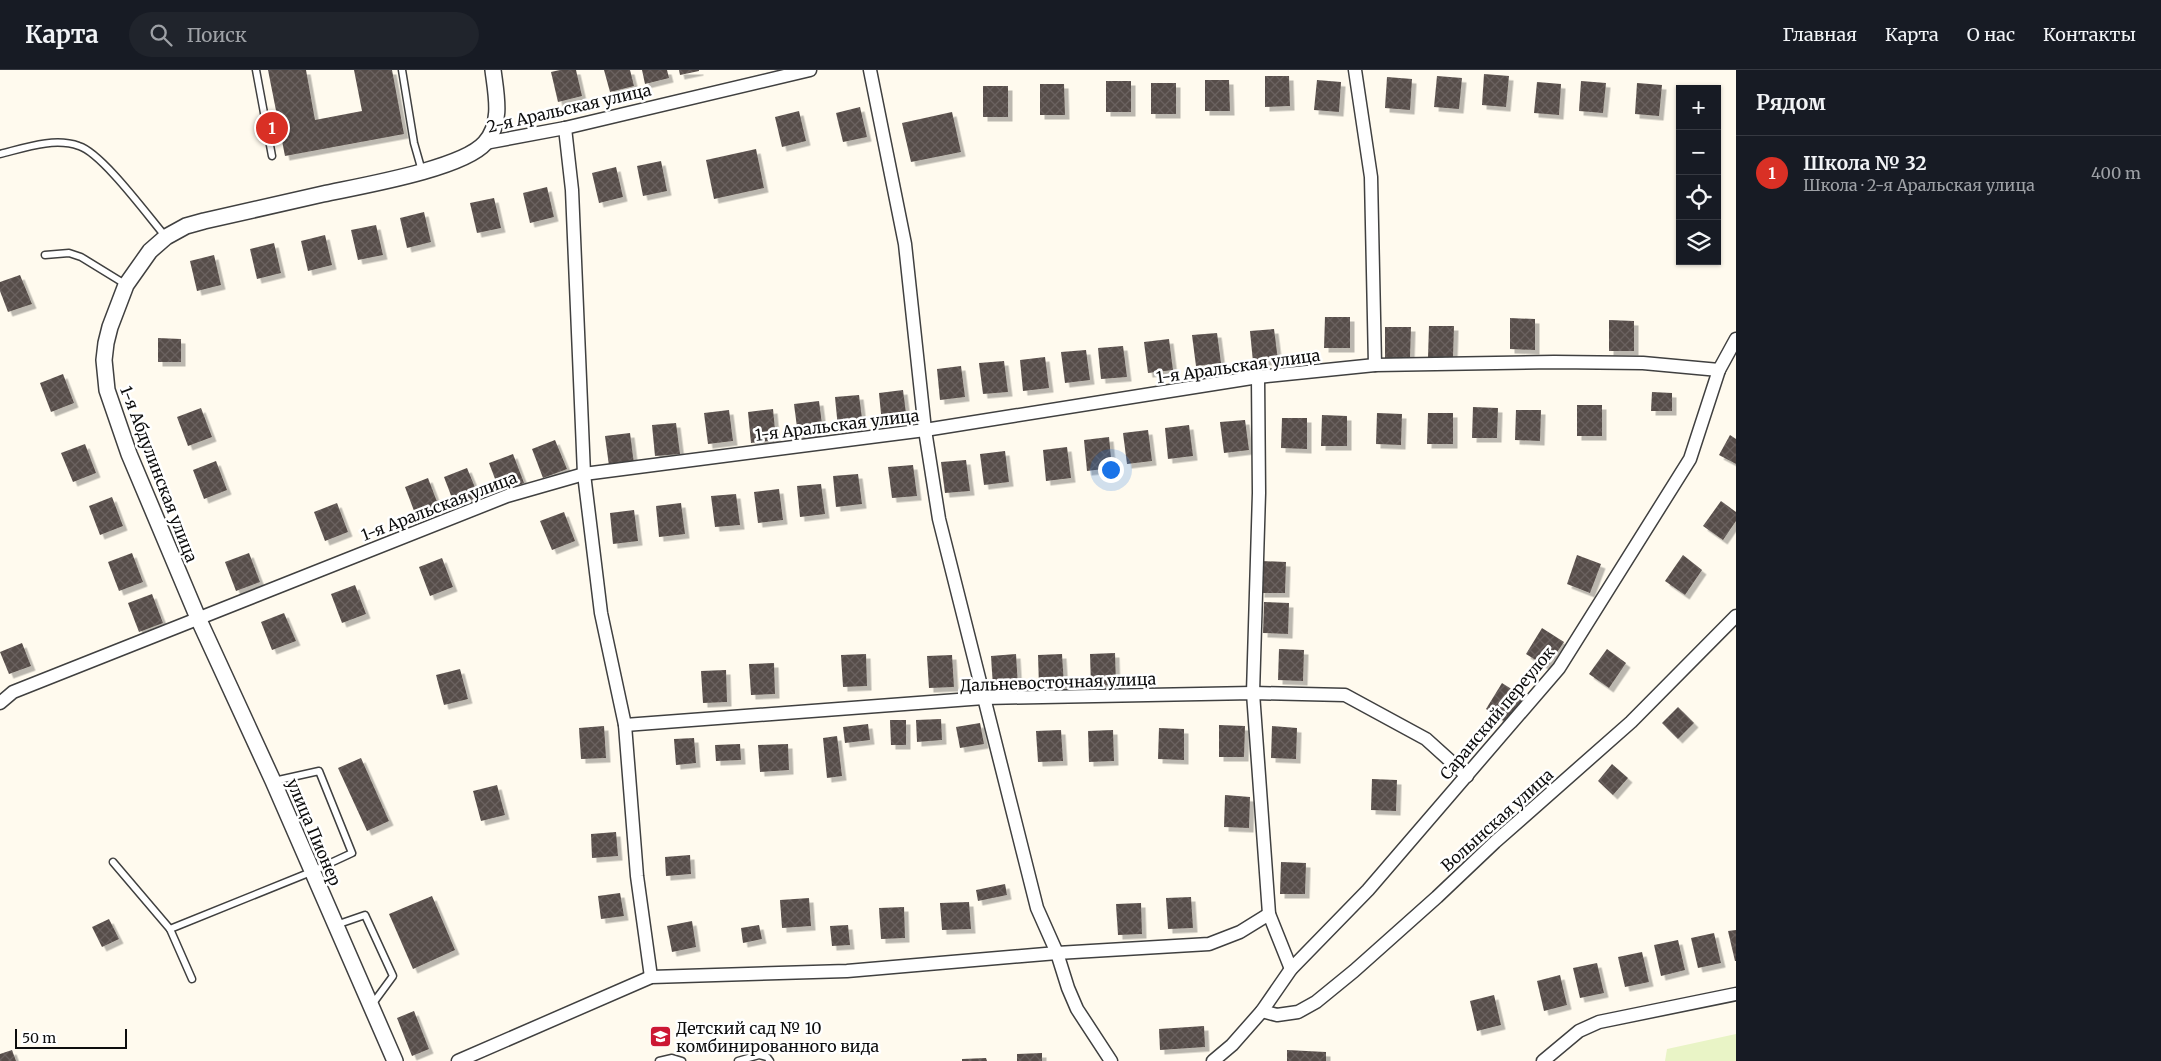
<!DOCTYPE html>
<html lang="ru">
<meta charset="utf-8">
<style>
body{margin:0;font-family:Merriweather,serif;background:#20242c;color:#f1f3f6}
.controls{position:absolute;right:15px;top:15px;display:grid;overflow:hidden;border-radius:0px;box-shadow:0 1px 4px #0004}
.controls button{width:45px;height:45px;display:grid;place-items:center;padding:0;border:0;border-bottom:1px solid #363941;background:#171b24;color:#f1f3f6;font:25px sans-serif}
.scale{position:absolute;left:15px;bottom:12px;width:112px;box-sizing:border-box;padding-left:5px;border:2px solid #0d0d0d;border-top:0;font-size:14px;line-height:18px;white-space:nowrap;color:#0d0d0d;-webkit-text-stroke:4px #fff;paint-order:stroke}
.you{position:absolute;left:1110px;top:399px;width:18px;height:18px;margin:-12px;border:4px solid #fff;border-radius:50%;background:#1a73e8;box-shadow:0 0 0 8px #1a73e833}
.badge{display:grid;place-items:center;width:32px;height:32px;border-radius:50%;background:#d93025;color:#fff;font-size:16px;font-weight:700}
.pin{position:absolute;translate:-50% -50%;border:2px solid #fff;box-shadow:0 1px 5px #0006}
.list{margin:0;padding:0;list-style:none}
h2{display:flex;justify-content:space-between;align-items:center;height:65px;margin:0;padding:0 20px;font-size:21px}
h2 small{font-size:16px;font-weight:400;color:#9ea1a6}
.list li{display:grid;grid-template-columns:32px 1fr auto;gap:15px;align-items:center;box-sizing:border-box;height:75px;padding:0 20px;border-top:1px solid #363941}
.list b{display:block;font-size:19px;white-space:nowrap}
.list p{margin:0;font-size:16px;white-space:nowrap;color:#9ea1a6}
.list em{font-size:16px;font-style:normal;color:#9ea1a6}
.icon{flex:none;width:28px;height:28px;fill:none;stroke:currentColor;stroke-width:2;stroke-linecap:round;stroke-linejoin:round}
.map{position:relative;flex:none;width:1736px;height:991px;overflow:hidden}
header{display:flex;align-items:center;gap:30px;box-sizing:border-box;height:70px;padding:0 25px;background:#171b24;border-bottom:1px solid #363941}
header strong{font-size:24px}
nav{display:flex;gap:28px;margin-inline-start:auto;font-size:18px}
.search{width:350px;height:45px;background:#20242c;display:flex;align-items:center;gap:12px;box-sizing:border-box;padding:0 18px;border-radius:28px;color:#9ea1a6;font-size:19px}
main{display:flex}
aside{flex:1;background:#171b24}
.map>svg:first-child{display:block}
.pitch{fill:#e9f4c6}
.building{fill:url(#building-cross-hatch);filter:url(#shadow)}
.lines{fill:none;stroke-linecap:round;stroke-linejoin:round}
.service-casing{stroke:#404040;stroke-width:9}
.minor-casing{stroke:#404040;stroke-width:15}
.tertiary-casing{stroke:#404040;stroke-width:18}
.service{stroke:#fff;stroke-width:6}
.minor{stroke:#fff;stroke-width:12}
.tertiary{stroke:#fff;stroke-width:15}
.labels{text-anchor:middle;stroke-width:5;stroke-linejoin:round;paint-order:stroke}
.street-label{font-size:16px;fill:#0d0d0d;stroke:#fff}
.poi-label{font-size:16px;fill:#0d0d0d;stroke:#fff;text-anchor:start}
</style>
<header>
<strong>Карта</strong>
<div class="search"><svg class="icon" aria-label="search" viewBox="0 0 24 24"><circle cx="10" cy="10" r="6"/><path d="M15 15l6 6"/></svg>Поиск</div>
<nav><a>Главная</a><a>Карта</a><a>О нас</a><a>Контакты</a></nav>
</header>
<main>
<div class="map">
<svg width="1736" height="991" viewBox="0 0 1736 991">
<defs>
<pattern id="building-cross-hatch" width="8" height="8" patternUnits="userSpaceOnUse" patternTransform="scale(1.25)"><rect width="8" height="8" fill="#574d49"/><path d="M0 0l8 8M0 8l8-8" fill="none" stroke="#6a625f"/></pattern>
<filter id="shadow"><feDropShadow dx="4.5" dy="4.5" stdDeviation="0" flood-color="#0004"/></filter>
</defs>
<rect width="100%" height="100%" fill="#fffaee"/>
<path class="pitch" d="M1736,964V991H1665L1667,979Z"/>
<g class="building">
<path d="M268,0H306L315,50L362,41L354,0H392L404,64L285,86Z"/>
<path d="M560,0H576L582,26L558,32L551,2Z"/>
<path d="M604,0H630L634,16L610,22Z"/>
<path d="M642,0H667L669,8L645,14Z"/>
<path d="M679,0H699V1L680,5Z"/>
<path d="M1484,4L1509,6L1506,37L1482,35Z"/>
<path d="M1265,6H1289L1290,36L1265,37Z"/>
<path d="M1437,6L1462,8L1459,39L1434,37Z"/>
<path d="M1387,7L1412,9L1410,40L1385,38Z"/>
<path d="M1205,10H1229L1230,41H1205Z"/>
<path d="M1317,10L1341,12L1339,42L1314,40Z"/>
<rect x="1106" y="11" width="25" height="31"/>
<path d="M1581,11L1606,13L1603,43L1579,41Z"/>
<path d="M1537,12L1561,14L1559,45L1534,43Z"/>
<rect x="1151" y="13" width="25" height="31"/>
<path d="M1637,13L1662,15L1659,46L1635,44Z"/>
<path d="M1040,14H1064L1065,45H1040Z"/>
<rect x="983" y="16" width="25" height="31"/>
<path d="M860,37L867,67L843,72L836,43Z"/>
<path d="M799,41L806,71L782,77L775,47Z"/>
<path d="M952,42L961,82L911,92L902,53Z"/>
<path d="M756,79L764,118L714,129L706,90Z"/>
<path d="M661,91L667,121L643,126L637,96Z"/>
<path d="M616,97L623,127L599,133L592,103Z"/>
<path d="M547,117L554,147L530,153L523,123Z"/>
<path d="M494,128L501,158L477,163L470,133Z"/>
<path d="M424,142L431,172L407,178L400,148Z"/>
<path d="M376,155L383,185L358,190L351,160Z"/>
<path d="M325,165L332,195L308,201L301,171Z"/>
<path d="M274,173L281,203L257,209L250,179Z"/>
<path d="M214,185L221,215L197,221L190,191Z"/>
<path d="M20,205L32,234L8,242L0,221V212Z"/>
<path d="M1325,247H1350V278H1324Z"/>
<path d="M1510,248L1535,249V280L1510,279Z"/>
<path d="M1609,250L1634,251V281H1609Z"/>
<path d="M1429,256H1454L1453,287H1428Z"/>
<path d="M1385,257H1411L1410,288H1385Z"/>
<path d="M1274,259L1278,290L1253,292L1250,261Z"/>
<path d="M1217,263L1221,293L1196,296L1192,265Z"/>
<path d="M158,268L181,269V292H158Z"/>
<path d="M1169,269L1173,300L1148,303L1144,272Z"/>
<path d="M1123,276L1127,307L1101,309L1098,278Z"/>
<path d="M1086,280L1090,310L1065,313L1061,282Z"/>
<path d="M1045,287L1049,318L1023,321L1020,290Z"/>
<path d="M1004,291L1008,322L983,324L979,293Z"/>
<path d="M961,296L965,327L940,330L937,299Z"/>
<path d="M63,304L74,333L51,342L40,313Z"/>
<path d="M903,320L907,351L882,354L879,323Z"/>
<path d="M1652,322L1672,323V341H1651Z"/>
<path d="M859,325L863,356L838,358L835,327Z"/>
<path d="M819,331L823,362L798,365L794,334Z"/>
<rect x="1577" y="335" width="25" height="31"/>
<path d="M1473,337L1498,338L1497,368H1472Z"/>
<path d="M201,338L212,367L188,376L177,347Z"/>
<path d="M773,339L776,370L751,373L748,342Z"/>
<path d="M729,340L733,371L708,374L704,343Z"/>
<path d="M1516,340H1541L1540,371L1515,370Z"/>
<path d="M1377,343L1402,344L1401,375L1376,374Z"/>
<path d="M1428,343H1453V374H1427Z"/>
<path d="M1322,345L1347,346V376H1321Z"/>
<path d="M1282,348H1307V379L1281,378Z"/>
<path d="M1245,350L1249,380L1224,383L1220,352Z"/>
<path d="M676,353L680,384L655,386L652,355Z"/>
<path d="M1189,355L1193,386L1168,389L1165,358Z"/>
<path d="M1148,360L1152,391L1127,394L1123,363Z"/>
<path d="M630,363L634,394L609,396L605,366Z"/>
<path d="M1730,365L1736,369V394L1719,385Z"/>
<path d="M1109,367L1112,398L1087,401L1084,370Z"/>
<path d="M555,370L567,399L543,408L532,379Z"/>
<path d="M85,374L96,403L73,412L61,383Z"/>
<path d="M1067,377L1071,408L1046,411L1043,380Z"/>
<path d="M1005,381L1009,412L984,415L980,384Z"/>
<path d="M513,384L524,413L500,422L489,393Z"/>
<path d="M966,390L970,421L945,423L941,392Z"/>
<path d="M216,391L227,420L204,429L193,400Z"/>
<path d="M913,395L917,426L892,428L888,397Z"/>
<path d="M467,398L479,427L455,436L444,407Z"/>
<path d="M858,404L862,434L836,437L833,406Z"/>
<path d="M428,408L439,437L416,446L405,417Z"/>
<path d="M821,414L825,444L800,447L797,416Z"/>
<path d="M779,419L783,450L758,453L754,422Z"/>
<path d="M736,424L740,455L715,457L711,426Z"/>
<path d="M112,427L123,456L100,465L89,436Z"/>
<path d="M1721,431L1736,442V451L1723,470L1703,456Z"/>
<path d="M337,433L348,462L325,471L314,442Z"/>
<path d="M681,433L685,464L659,467L656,436Z"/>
<path d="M634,440L638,471L613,474L610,443Z"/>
<path d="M564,442L575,471L552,480L540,451Z"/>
<path d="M132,483L143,512L119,521L108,492Z"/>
<path d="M249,483L260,512L236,521L225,492Z"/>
<path d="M1577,485L1601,494L1590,523L1567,514Z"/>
<path d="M1683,485L1702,500L1685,525L1665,511Z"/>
<path d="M442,488L453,517L430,526L419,497Z"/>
<path d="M1261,491L1286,492L1285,523H1260Z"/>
<path d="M355,515L366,544L342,553L331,524Z"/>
<path d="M152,524L163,553L139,562L128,533Z"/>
<path d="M1264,532L1289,533L1288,564L1263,563Z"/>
<path d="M284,543L296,571L272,580L261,552Z"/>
<path d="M1542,558L1564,572L1547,597L1526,584Z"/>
<path d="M22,573L31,596L9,604L0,582Z"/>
<path d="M1279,579L1304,580L1303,611L1278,610Z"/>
<path d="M1607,579L1626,593L1609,618L1589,604Z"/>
<path d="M1115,583L1116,615L1091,616L1090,584Z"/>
<path d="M866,584L867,616L843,617L841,585Z"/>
<path d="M1016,584L1018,616L993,617L991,586Z"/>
<path d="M1062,584L1064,615L1039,617L1038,585Z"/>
<path d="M952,585L954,617L929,618L927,586Z"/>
<path d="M774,593L775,624L751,625L749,594Z"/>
<path d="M460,599L468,629L444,635L436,605Z"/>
<path d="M726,600L727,632L703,633L701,601Z"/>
<path d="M1502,613L1524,627L1507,653L1486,639Z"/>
<path d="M1678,637L1694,653L1678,669L1662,653Z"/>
<path d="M941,649L942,670L917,672L916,650Z"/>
<path d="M890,650H906V675H891Z"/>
<path d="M980,653L984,674L960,678L956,657Z"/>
<path d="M868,654L870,670L845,673L843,657Z"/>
<path d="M1219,655L1245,656L1244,687H1219Z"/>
<path d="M604,656L606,688L581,689L579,658Z"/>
<path d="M1272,656L1297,658L1296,689L1271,688Z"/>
<path d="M1159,658L1184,659V690L1158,689Z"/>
<path d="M1061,660L1063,691L1038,692L1036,661Z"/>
<path d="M1113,660L1114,691L1089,692L1088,661Z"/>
<path d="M837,666L842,706L827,708L823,668Z"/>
<path d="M694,668L696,693L676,695L674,669Z"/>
<path d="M740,674L741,690L716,691L715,675Z"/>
<path d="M788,674L789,700L760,702L758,675Z"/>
<path d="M361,688L389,751L367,761L338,698Z"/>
<path d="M1612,694L1628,708L1613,725L1598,711Z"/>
<path d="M1372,709L1397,710L1396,741L1371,740Z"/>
<path d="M497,715L505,745L481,751L473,721Z"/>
<path d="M1225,725L1250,727L1249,758L1224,757Z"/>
<path d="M616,762L618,786L592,788L591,764Z"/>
<path d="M690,785L691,804L666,806L665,787Z"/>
<path d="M1281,792L1306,793L1305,824H1280Z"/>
<path d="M1005,814L1007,825L978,831L976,820Z"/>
<path d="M620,823L624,846L601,849L598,826Z"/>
<path d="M432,826L455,880L413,899L389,844Z"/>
<path d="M1191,827L1193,858L1168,859L1166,828Z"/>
<path d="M809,828L811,856L782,858L780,830Z"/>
<path d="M969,832L971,859L942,860L940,833Z"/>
<path d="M1141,833L1142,864L1118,865L1116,834Z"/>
<path d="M904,837L905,868L881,869L879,838Z"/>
<path d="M109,849L119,869L102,877L92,857Z"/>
<path d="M692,851L696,877L672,882L667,856Z"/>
<path d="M759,855L762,869L743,873L741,858Z"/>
<path d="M848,855L850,875L832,876L830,856Z"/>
<path d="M1736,860V891H1735L1728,861Z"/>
<path d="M1714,863L1721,893L1698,898L1691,868Z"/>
<path d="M1678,870L1685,900L1661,906L1654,875Z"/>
<path d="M1642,882L1649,912L1625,917L1618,887Z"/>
<path d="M1597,893L1604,923L1580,928L1573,898Z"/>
<path d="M1560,905L1567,935L1544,941L1537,911Z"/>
<path d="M1494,925L1501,955L1477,961L1470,931Z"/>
<path d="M414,941L429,979L412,986L397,948Z"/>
<path d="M1204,956L1205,977L1160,980L1159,959Z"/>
<path d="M12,980L16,991H0V984Z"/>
<path d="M1287,980L1326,982V991H1287Z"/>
<path d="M1042,983V991H1017V984Z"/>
<path d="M986,988L987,991H962V989Z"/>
</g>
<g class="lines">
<defs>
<g id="service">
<path d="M256,0L272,86"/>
<path d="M402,0L414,73L422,101"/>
<path d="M0,84C24,78 54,67 79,76C102,83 148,146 166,167"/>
<path d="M45,185L69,183L81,187L125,214"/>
<path d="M113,792L170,859L311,802L352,783L319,701L274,711"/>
<path d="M336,855L365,845L393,906L371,936"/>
<path d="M170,859L192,909"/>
<path d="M659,991L672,988L682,991"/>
<path d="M738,991L759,985L767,987L770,991"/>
</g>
<g id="minor">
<path d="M870,0L905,174L925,360L939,449L1037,838L1057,883L1068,918L1077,939L1111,991"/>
<path d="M1355,0L1371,107L1375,295"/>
<path d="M565,58L572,120L584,404L601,543L625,655L637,806L651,907"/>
<path d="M485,73L565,58L810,0"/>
<path d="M1258,307L1259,423L1253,623L1269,844L1291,899"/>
<path d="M0,633L13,622L507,426L584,404L925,360L1258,307L1375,295L1554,292L1643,293L1719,300"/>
<path d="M625,655L984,628L1253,623L1345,625L1426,669L1467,706"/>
<path d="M1262,941L1277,945L1298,942L1316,932L1354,901L1437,827L1495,772L1631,652L1736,546"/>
<path d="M458,991L651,907L847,901L1057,883L1209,874L1240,862L1269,844"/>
<path d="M1213,991L1232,975L1262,941L1291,899L1368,820L1559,598L1690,389L1719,300L1736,269"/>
<path d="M1543,991L1579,961L1599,952L1736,924"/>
</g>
<path id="tertiary" d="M395,991L273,711L198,548L129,384L107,320L104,290L106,273L110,257L126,215L150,181L166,167L186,156L204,151C244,142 284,133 323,124C360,116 462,99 485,73C503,53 496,24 493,0"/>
</defs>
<use href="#service" class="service-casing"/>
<use href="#minor" class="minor-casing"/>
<use href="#tertiary" class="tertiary-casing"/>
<use href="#service" class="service"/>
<use href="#minor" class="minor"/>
<use href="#tertiary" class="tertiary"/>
</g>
<defs>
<symbol id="school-square" viewBox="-11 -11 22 22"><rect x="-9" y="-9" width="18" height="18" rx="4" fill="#cc1733" stroke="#fff"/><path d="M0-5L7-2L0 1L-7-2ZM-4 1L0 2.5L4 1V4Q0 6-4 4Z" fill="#fff"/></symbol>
</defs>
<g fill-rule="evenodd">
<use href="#school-square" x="648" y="954" width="25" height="25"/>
</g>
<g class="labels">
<g class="street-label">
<text transform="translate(569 38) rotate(-13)" y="6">2-я Аральская улица</text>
<text transform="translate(1238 296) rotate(-8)" y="6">1-я Аральская улица</text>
<text transform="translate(837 355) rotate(-7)" y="6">1-я Аральская улица</text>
<text transform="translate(159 404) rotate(69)" y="6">1-я Абдулинская улица</text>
<text transform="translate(439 436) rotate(-21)" y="6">1-я Аральская улица</text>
<text transform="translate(1058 612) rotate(-2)" y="6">Дальневосточная улица</text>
<text transform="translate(1497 643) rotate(-50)" y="6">Саранский переулок</text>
<text transform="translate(1497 750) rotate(-42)" y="6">Волынская улица</text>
<text transform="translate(314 762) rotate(67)" y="6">улица Пионер</text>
</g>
<g class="poi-label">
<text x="676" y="964">Детский сад № 10<tspan x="676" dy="18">комбинированного вида</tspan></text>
</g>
</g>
</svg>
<div class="controls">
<button>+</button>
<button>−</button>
<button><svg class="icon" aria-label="locate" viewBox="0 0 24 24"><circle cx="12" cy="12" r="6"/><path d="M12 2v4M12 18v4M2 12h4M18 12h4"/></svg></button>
<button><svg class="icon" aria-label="layers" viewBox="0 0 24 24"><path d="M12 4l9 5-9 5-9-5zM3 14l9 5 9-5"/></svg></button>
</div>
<div class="scale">50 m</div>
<div class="you"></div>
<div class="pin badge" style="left:272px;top:58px">1</div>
</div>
<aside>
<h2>Рядом<small></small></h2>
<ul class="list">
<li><span class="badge">1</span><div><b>Школа № 32</b><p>Школа · 2-я Аральская улица</p></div><em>400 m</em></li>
</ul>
</aside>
</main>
